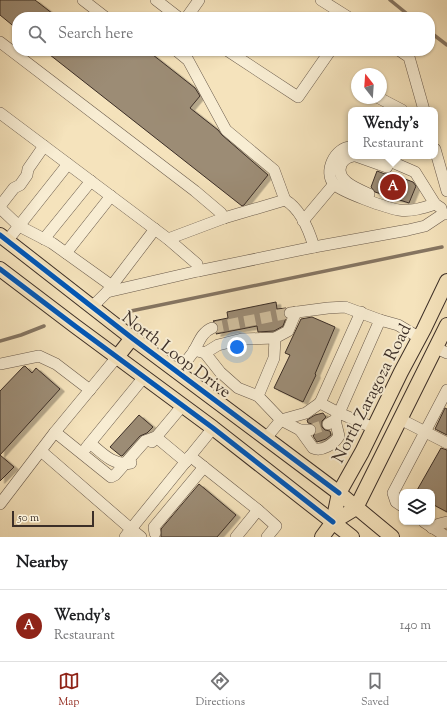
<!DOCTYPE html>
<style>
body{margin:0;font-family:"Sorts Mill Goudy",serif;background:#f2f2f2;color:#202124}
.controls{position:absolute;right:12px;bottom:12px;display:grid;overflow:hidden;border-radius:8px;box-shadow:0 1px 3px #0004}
.controls button{width:36px;height:36px;display:grid;place-items:center;padding:0;border:0;border-bottom:1px solid #e0e0e0;background:#fff;color:#202124;font:20px sans-serif}
.compass{position:absolute;left:351px;top:68px;width:36px;height:36px;border-radius:50%;background:#fff;box-shadow:0 1px 3px #0004;rotate:343deg}
.scale{position:absolute;left:12px;bottom:10px;width:82px;box-sizing:border-box;padding-left:4px;border:2px solid #3b2e27;border-top:0;font-size:11px;line-height:14px;white-space:nowrap;color:#3b2e27;-webkit-text-stroke:3px #f8edd3;paint-order:stroke}
.you{position:absolute;left:237px;top:347px;width:14px;height:14px;margin:-10px;border:3px solid #fff;border-radius:50%;background:#1a73e8;box-shadow:0 0 0 6px #1a73e833}
.badge{display:grid;place-items:center;width:26px;height:26px;border-radius:50%;background:#8f2418;color:#fff;font-size:13px;font-weight:700}
.pin{position:absolute;translate:-50% -50%;border:2px solid #fff;box-shadow:0 1px 4px #0006}
.popup{position:absolute;left:348px;top:107px;width:90px;height:52px;box-sizing:border-box;display:grid;place-content:center;border-radius:8px;background:#fff;filter:drop-shadow(0 1px 3px #0005);font-size:13px;white-space:nowrap;color:#757577}
.popup b{font-size:15px;color:#202124}
.popup::after{content:'';position:absolute;left:50%;top:100%;margin-left:-8px;border:8px solid transparent;border-top-color:#fff}
.list{margin:0;padding:0;list-style:none}
h2{display:flex;justify-content:space-between;align-items:center;height:52px;margin:0;padding:0 16px;font-size:17px}
h2 small{font-size:13px;font-weight:400;color:#757577}
.list li{display:grid;grid-template-columns:26px 1fr auto;gap:12px;align-items:center;box-sizing:border-box;height:72px;padding:0 16px;border-top:1px solid #e0e0e0}
.list b{display:block;font-size:15px;white-space:nowrap}
.list p{margin:0;font-size:13px;white-space:nowrap;color:#757577}
.list em{font-size:13px;font-style:normal;color:#757577}
.icon{flex:none;width:22px;height:22px;fill:none;stroke:currentColor;stroke-width:2;stroke-linecap:round;stroke-linejoin:round}
.map{position:relative;flex:none;width:447px;height:537px;overflow:hidden}
.search{position:absolute;background:#fff;box-shadow:0 1px 3px #0004;left:12px;right:12px;top:12px;height:44px;display:flex;align-items:center;gap:10px;box-sizing:border-box;padding:0 14px;border-radius:16px;color:#757577;font-size:15px}
.sheet{height:124px;background:#fff}
nav{display:flex;justify-content:space-around;align-items:center;box-sizing:border-box;height:56px;border-top:1px solid #e0e0e0;background:#fff;font-size:11px;color:#757577}
nav a{display:grid;justify-items:center;gap:2px}
nav .on{color:#8f2418}
.map>svg:first-child{display:block}
.lines{fill:none;stroke-linecap:round;stroke-linejoin:round}
.stream{stroke:#857562;stroke-width:3.5}
.building{fill:#9c8c74;stroke:#3b2e27;filter:url(#shadow)}
.minor-tunnel{stroke:#d0bf9e;stroke-width:11;stroke-dasharray:11 5.5;stroke-linecap:butt}
.minor-casing{stroke:#6a5b4c;stroke-width:12}
.major-casing{stroke:#3b2e27;stroke-width:16}
.minor{stroke:#f8edd3;stroke-width:11}
.major{stroke:#f5e3bc;stroke-width:14}
.cycleway-casing{stroke:#f8edd3;stroke-width:8}
.cycleway{stroke:#0057b8;stroke-width:5}
.labels{text-anchor:middle;stroke-width:4;stroke-linejoin:round;paint-order:stroke}
.street-label{font-size:17px;fill:#3b2e27;stroke:#f8edd3}
</style>
<div class="map">
<svg width="447" height="537" viewBox="0 0 447 537">
<defs>
<filter id="shadow"><feDropShadow dx="4.5" dy="2.5" stdDeviation="0" flood-color="#0004"/></filter>
</defs>
<rect width="100%" height="100%" fill="#f5e3bc"/>
<filter id="stains"><feTurbulence type="fractalNoise" baseFrequency=".005" numOctaves="4"/><feColorMatrix values="0 0 0 0 .2 0 0 0 0 .09 0 0 0 0 .02 0 0 0 .5 -.17"/></filter>
<radialGradient id="worn" r=".72"><stop offset=".6" stop-color="#630" stop-opacity="0"/><stop offset="1" stop-color="#630" stop-opacity=".3"/></radialGradient>
<g class="lines">
<g class="stream">
<path d="M390,0L411,17"/>
<path d="M430,32L447,45"/>
<path d="M131,311L442,247"/>
<path d="M0,341L21,335L44,326"/>
</g>
</g>
<g class="building">
<path d="M0,0H35L57,17H17V29L0,15Z"/>
<path d="M45,51H148L195,88L200,96L190,108L218,130L222,135L268,175L244,205L242,206Z"/>
<path d="M377,171L385,174L389,173L413,182L416,186L409,203L375,192L371,187Z"/>
<path d="M276,302L277,309L286,308L283,314L286,318L283,326L274,331L258,332L257,326L216,334L219,328L218,324L213,321L228,318L227,312Z"/>
<path d="M312,317L335,327L315,374L316,375L303,402L274,388L290,355L285,353L301,319Z"/>
<path d="M25,366L32,373L36,368L60,389L0,455L14,467L0,481V391L23,367Z"/>
<path d="M445,408L447,409V435L435,429Z"/>
<path d="M323,413L326,417L322,421V427L325,430L330,431L331,435L326,439L317,442L313,436L316,433V427L313,424L308,423L307,420L315,415Z"/>
<path d="M139,415L153,427L147,433L140,436L122,456H121L110,447Z"/>
<path d="M441,448L447,450V512L432,504V492H416Z"/>
<path d="M199,484L236,515L217,537H161V529Z"/>
</g>
<g class="lines">
<g class="minor-tunnel">
<path d="M212,328L289,313"/>
<path d="M310,430L328,424"/>
</g>
<defs>
<g id="minor">
<path d="M83,0L105,17"/>
<path d="M156,0L178,17"/>
<path d="M321,0L348,17"/>
<path d="M187,17L199,0"/>
<path d="M0,42L195,191L221,213L224,218L168,239"/>
<path d="M177,51L188,60L226,130L274,170L285,200"/>
<path d="M228,51L298,97L330,51"/>
<path d="M400,51L409,57L424,110"/>
<path d="M379,98L402,110"/>
<path d="M0,113L168,239L197,264L198,271L107,292"/>
<path d="M351,147C335,147 323,172 334,184C341,192 387,208 399,210C411,212 423,208 435,204"/>
<path d="M435,149L447,191"/>
<path d="M353,156C347,157 343,160 341,165C335,181 358,189 369,194"/>
<path d="M356,156L387,167"/>
<path d="M378,156L415,172L435,204L441,208"/>
<path d="M0,206L14,188L20,185L27,175L28,169L44,146"/>
<path d="M0,208L19,226L52,243L112,286"/>
<path d="M303,221L334,184"/>
<path d="M44,239L91,181"/>
<path d="M7,241L68,164"/>
<path d="M314,247L408,230L425,226L443,214H447"/>
<path d="M66,253L111,196"/>
<path d="M198,271L314,247C309,230 301,209 285,200L224,218"/>
<path d="M92,307L107,292L155,229"/>
<path d="M290,313L328,308L345,307L380,320"/>
<path d="M275,338L274,358L258,396L281,420L300,430H310"/>
<path d="M436,348L447,353"/>
<path d="M194,350L205,353L220,372L238,388L258,396"/>
<path d="M205,353L218,345L242,339L275,338L288,331L296,312"/>
<path d="M0,364L39,356L56,364L90,390"/>
<path d="M178,372C183,365 189,358 194,351C199,342 202,332 212,328"/>
<path d="M320,403L361,312"/>
<path d="M400,419L447,443"/>
<path d="M328,424L335,420L339,413L380,320L398,325L420,338"/>
<path d="M300,430L313,448C322,452 334,444 339,436L335,420"/>
<path d="M55,432L111,477L115,475L145,441L156,437"/>
<path d="M156,437L186,462"/>
<path d="M266,438L281,420L306,413L320,403L339,413L374,428"/>
<path d="M152,442L183,405"/>
<path d="M90,443C102,453 113,466 131,463"/>
<path d="M86,448L144,377"/>
<path d="M41,451L131,529L125,537"/>
<path d="M190,456L258,510L236,537"/>
<path d="M0,504L55,432L117,357"/>
<path d="M402,506L396,502L393,493L447,390"/>
<path d="M258,510L276,526L267,537"/>
<path d="M424,522L447,537"/>
<path d="M432,528L439,524L447,522"/>
<path d="M155,533L154,527L204,467"/>
<path d="M141,537L131,529L213,428"/>
</g>
<g id="major">
<path d="M0,235L132,338L339,493L392,537"/>
<path d="M0,269L75,326L213,428L352,537"/>
<path d="M117,357L132,338"/>
<path d="M333,522L339,493L362,452L401,372L424,329L447,281"/>
<path d="M322,537L333,522L356,508L447,325"/>
</g>
</defs>
<use href="#minor" class="minor-casing"/>
<use href="#major" class="major-casing"/>
<use href="#minor" class="minor"/>
<use href="#major" class="major"/>
<defs>
<g id="cycleway">
<path d="M0,235L132,338L339,493"/>
<path d="M0,269L75,326L213,428L333,522"/>
</g>
</defs>
<use href="#cycleway" class="cycleway-casing"/>
<use href="#cycleway" class="cycleway"/>
</g>
<g class="labels">
<g class="street-label">
<text transform="translate(177 354) rotate(37)" y="6">North Loop Drive</text>
<text transform="translate(371 393) rotate(-63)" y="6">North Zaragoza Road</text>
</g>
</g>
<rect width="100%" height="100%" filter="url(#stains)"/>
<rect width="100%" height="100%" fill="url(#worn)"/>
</svg>
<div class="controls">
<button><svg class="icon" aria-label="layers" viewBox="0 0 24 24"><path d="M12 4l9 5-9 5-9-5zM3 14l9 5 9-5"/></svg></button>
</div>
<svg class="compass" viewBox="-18 -18 36 36"><path d="M0-13l5 13h-10z" fill="#e53935"/><path d="M0 13l5-13h-10z" fill="#757577"/></svg>
<div class="scale">50 m</div>
<div class="you"></div>
<div class="pin badge" style="left:393px;top:187px">A</div>
<div class="popup"><b>Wendy's</b>Restaurant</div>
<div class="search"><svg class="icon" aria-label="search" viewBox="0 0 24 24"><circle cx="10" cy="10" r="6"/><path d="M15 15l6 6"/></svg>Search here</div>
</div>
<section class="sheet">
<h2>Nearby<small></small></h2>
<ul class="list">
<li><span class="badge">A</span><div><b>Wendy's</b><p>Restaurant</p></div><em>140 m</em></li>
</ul>
</section>
<nav>
<a class="on"><svg class="icon" aria-label="map" viewBox="0 0 24 24"><path d="M3 6l6-2 6 2 6-2v14l-6 2-6-2-6 2zM9 4v14M15 6v14"/></svg>Map</a>
<a><svg class="icon" aria-label="directions" viewBox="0 0 24 24"><path d="M12 3l9 9-9 9-9-9zM9 14v-3h6M13 9l2 2-2 2"/></svg>Directions</a>
<a><svg class="icon" aria-label="saved" viewBox="0 0 24 24"><path d="M7 4h10v16l-5-4-5 4z"/></svg>Saved</a>
</nav>
